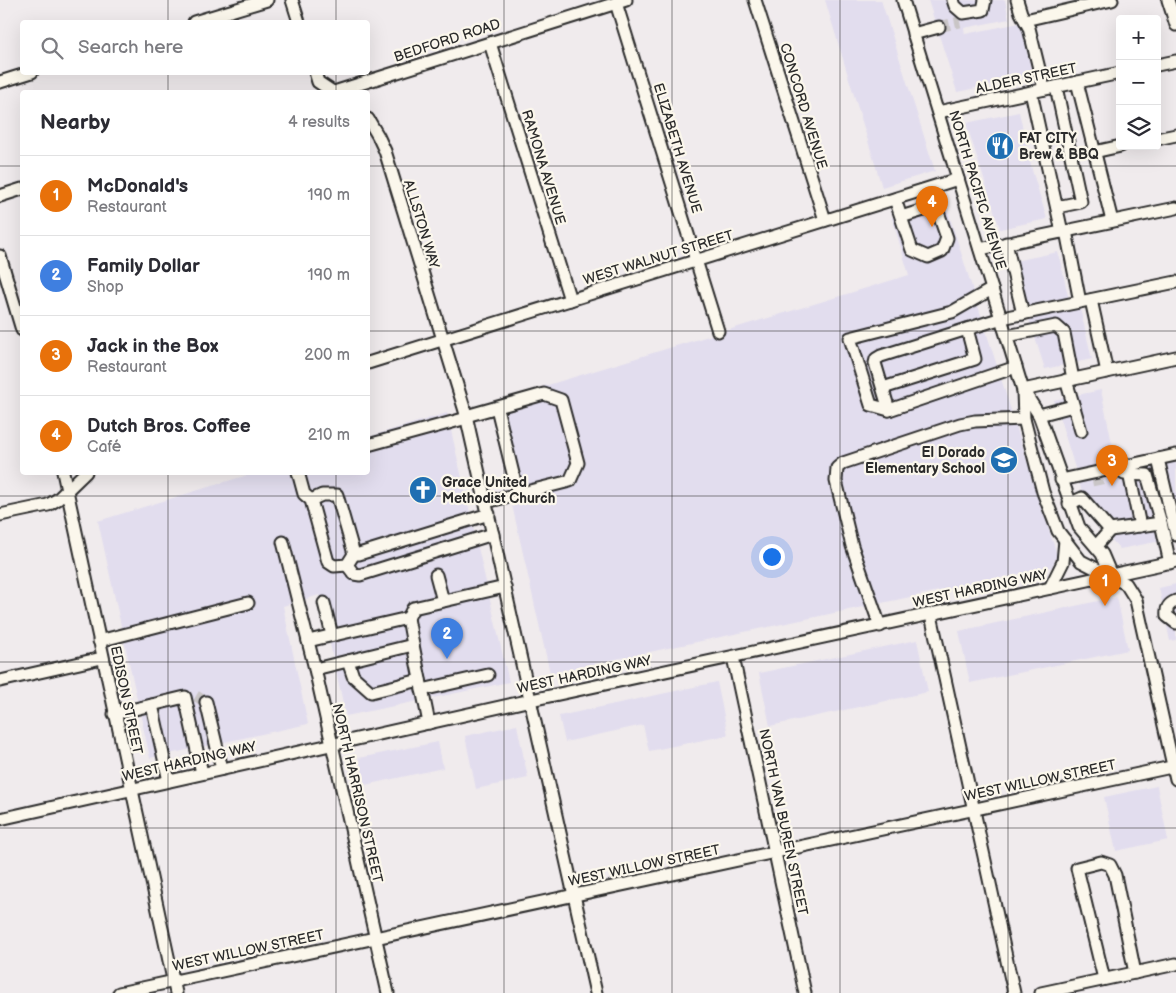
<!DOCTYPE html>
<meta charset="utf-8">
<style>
body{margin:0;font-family:"Balsamiq Sans",sans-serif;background:#f7f7f7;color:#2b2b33}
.controls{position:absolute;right:15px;top:15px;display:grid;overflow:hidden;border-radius:5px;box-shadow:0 5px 20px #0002}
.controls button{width:45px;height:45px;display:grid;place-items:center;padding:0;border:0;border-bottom:1px solid #e1e1e2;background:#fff;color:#2b2b33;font:25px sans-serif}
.you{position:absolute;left:771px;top:556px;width:18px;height:18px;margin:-12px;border:4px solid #fff;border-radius:50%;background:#1a73e8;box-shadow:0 0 0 8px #1a73e833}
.badge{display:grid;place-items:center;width:32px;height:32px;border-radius:50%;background:#1f6fb2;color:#fff;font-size:16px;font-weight:700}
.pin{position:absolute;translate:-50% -41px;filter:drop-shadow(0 1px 2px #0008)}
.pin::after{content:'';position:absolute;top:26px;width:18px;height:15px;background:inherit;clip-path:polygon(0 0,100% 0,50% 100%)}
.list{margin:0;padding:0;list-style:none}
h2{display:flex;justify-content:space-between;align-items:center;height:65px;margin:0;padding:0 20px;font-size:21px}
h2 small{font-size:16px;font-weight:400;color:#7c7c81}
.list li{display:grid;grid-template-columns:32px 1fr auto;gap:15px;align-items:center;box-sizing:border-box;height:80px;padding:0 20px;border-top:1px solid #e1e1e2}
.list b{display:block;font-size:19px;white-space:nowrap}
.list p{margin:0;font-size:16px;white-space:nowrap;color:#7c7c81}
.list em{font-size:16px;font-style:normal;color:#7c7c81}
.icon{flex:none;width:28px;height:28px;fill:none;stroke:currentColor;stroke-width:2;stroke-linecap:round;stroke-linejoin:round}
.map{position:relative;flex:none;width:1176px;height:993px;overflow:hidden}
.search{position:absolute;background:#fff;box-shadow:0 5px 20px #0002;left:20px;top:20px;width:350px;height:55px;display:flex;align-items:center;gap:12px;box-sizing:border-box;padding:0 18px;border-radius:5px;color:#7c7c81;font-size:19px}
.panel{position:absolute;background:#fff;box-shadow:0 5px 20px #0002;left:20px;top:90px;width:350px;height:385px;border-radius:5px}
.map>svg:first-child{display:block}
.built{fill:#e2ddee}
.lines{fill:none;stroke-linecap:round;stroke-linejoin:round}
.minor-tunnel{stroke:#c9c5c6;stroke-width:11;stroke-dasharray:11 5.5;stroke-linecap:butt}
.minor-casing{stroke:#2b2b2b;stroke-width:15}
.minor{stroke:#fbf7ec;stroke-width:11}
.grid{fill:none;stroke:#2b2b2b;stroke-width:1;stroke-opacity:0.55}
.labels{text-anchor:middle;stroke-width:4.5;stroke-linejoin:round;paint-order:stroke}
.street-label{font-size:14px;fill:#2b2b2b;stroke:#fbf7ec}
.poi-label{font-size:14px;font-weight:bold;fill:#2b2b2b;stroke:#fbf7ec;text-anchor:start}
</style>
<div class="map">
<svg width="1176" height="993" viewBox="0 0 1176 993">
<rect width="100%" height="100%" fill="#f0ebed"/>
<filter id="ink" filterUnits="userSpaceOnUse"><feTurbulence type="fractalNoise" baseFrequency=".02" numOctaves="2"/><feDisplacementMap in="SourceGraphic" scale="10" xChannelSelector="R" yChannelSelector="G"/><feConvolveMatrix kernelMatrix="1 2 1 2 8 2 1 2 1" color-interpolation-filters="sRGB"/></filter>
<g filter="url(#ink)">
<g class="built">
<path d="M825,0H881L935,171L882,187Z"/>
<path d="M928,0H1005L1009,19L964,28L965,34L1020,23L1033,76L957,92Z"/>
<path d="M1019,112L1032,170L1047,219L1000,229L966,123Z"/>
<path d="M945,202L1057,555L1052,567L550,673L489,403L909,275L892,218Z"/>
<path d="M1058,252L1070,304L1027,313L1010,262Z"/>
<path d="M1080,308L1092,359L1045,369L1029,319Z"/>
<path d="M1101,390L1116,463L1076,471L1054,400Z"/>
<path d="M447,413L509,682L346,716L319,595L283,606L308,724L150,758L98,521L254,473L368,472V437Z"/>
<path d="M1176,462V538L1120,549L1089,516L1079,482Z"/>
<path d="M1176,584V640L1170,641L1159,588Z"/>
<path d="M1117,597L1128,650L970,683L959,631Z"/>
<path d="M917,640L928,692L770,726L759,673Z"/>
<path d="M717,682L728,735L649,751L643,725L565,742L559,716Z"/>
<path d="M517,725L528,778L476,789L465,736Z"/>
<path d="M438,742L443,768L365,785L359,758Z"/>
<path d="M1157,786L1168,840L1116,851L1104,797Z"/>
</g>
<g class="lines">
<g class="minor-tunnel">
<path d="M939,27L960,22"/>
<path d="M1092,481L1124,474"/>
<path d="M196,696L206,702"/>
</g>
<defs>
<g id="minor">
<path d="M292,0L299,22"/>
<path d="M755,0L825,220"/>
<path d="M903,0L1023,390L1039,415L1079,527L1102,554L1111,575"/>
<path d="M953,0L955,6L963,13L983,10L985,0"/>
<path d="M1017,0L1021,13L1029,28L1044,89"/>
<path d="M1168,0L1176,25"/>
<path d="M616,3L718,331"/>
<path d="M1025,20L1112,0"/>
<path d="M194,22L267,0"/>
<path d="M913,34L939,27"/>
<path d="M490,43L570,300"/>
<path d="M1157,65L1176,61"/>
<path d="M315,72L318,82L333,92"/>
<path d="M0,82L32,72"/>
<path d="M1077,82L1112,221"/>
<path d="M1056,87L1081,202L1057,207"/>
<path d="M334,92L626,0"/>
<path d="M1031,92L1062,232"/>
<path d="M938,112L1120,73"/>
<path d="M368,119L378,136L385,151L465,411L596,993"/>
<path d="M1157,139L1176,135"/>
<path d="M1094,152L1121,146"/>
<path d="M0,196L22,189"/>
<path d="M895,199L912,250L928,257L942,251L947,238L938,212L927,209L901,217"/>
<path d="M1066,231L1080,302"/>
<path d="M1006,243L1023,314"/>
<path d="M980,249L1176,208"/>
<path d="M0,256L22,330"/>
<path d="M1091,300L1107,372"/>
<path d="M1007,336L1056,326L1064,333L1073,379"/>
<path d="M368,363L958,179"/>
<path d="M1016,367L889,410L875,363L876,359L881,356L1002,318L1176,282"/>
<path d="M1066,380L1081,431"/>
<path d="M883,388L975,359L967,329"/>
<path d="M1023,390L1176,357"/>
<path d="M1023,391L1024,419L1043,492L1058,531L1081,561L1126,584L1136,600L1176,779"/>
<path d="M497,408L518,494"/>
<path d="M889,410L871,405L850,338L952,312L992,289"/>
<path d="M1039,415L1073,406"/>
<path d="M466,416L544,394L561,400L578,463L570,481L486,502"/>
<path d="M368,445L467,418"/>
<path d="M1158,459L1176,535"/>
<path d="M63,472L176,993"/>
<path d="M298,472L304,494L311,500L328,562L334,566L347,565L354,554L337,495H322L311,500"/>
<path d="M1129,473L1140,526"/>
<path d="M1124,474L1147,475L1161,523"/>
<path d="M1061,480L1176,455"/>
<path d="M1069,504L1082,498L1110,530L1096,546"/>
<path d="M0,515L48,505L58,499L86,472"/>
<path d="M1110,530L1161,523L1170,563"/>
<path d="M283,542L315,669L388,993"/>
<path d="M354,554H359L489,514"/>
<path d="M347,565L354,574L360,575L493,534"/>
<path d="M436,575L443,601"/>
<path d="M1050,588L1063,562L1065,540"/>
<path d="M1176,601C1168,604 1166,608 1167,616L1176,623"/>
<path d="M324,603L332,635"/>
<path d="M931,615L1014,993"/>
<path d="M408,618L413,608L505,587"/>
<path d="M880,626L852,546L836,481L837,468L843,463L960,424L975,421L1024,419"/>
<path d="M99,641L248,603"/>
<path d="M308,641L408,618L413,645L315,669"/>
<path d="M413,645L429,723"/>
<path d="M733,657L805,993"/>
<path d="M348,661L353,676L371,692L420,680"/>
<path d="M0,681L102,658"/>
<path d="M422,690L488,675"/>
<path d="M206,702L222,769"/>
<path d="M152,705L169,781"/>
<path d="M114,714L185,697L202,773"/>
<path d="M0,819L531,700L1176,561"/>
<path d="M1104,979L1077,868L1101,862L1110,865L1115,875L1135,973"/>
<path d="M119,993L1176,766"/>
<path d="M1041,993L1176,964"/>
</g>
</defs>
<use href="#minor" class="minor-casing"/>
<use href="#minor" class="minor"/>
</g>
</g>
<path class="grid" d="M168,0V22M336,0V22M504,0V993M672,0V993M840,0V993M1008,0V993M168,72V92M336,72V92M0,166H22M368,166H1176M0,331H22M368,331H1176M168,472V993M336,472V993M0,496H1176M0,662H1176M0,828H1176"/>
<defs>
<symbol id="restaurant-disc" viewBox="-11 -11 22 22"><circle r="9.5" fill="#1f6fb2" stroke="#fbf7ec"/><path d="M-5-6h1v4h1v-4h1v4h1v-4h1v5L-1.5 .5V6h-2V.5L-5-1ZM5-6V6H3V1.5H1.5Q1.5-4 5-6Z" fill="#fff"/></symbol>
<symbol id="school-disc" viewBox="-11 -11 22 22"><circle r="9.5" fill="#1f6fb2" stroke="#fbf7ec"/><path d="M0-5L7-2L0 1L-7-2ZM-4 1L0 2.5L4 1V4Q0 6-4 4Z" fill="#fff"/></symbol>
<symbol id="church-disc" viewBox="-11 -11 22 22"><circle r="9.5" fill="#1f6fb2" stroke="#fbf7ec"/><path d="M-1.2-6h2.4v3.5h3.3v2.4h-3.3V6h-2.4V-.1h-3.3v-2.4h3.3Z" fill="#fff"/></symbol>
</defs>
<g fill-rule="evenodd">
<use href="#restaurant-disc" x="984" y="130" width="32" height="32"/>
<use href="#school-disc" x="988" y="444" width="32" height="32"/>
<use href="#church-disc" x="407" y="474" width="32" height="32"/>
</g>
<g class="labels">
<g class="street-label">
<text transform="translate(447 40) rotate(-18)" y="5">BEDFORD ROAD</text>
<text transform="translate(1026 78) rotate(-12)" y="5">ALDER STREET</text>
<text transform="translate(804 106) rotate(73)" y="5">CONCORD AVENUE</text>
<text transform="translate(678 148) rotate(73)" y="5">ELIZABETH AVENUE</text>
<text transform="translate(544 167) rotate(73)" y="5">RAMONA AVENUE</text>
<text transform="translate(978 190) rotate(73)" y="5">NORTH PACIFIC AVENUE</text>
<text transform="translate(422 224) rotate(73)" y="5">ALLSTON WAY</text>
<text transform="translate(658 257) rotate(-17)" y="5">WEST WALNUT STREET</text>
<text transform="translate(980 588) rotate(-12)" y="5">WEST HARDING WAY</text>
<text transform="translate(584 674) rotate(-12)" y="5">WEST HARDING WAY</text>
<text transform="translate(127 700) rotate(78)" y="5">EDISON STREET</text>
<text transform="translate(189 761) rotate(-13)" y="5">WEST HARDING WAY</text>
<text transform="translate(1040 780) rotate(-12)" y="5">WEST WILLOW STREET</text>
<text transform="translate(358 793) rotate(77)" y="5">NORTH HARRISON STREET</text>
<text transform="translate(784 822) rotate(78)" y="5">NORTH VAN BUREN STREET</text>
<text transform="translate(644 865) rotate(-12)" y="5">WEST WILLOW STREET</text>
<text transform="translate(248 950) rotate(-12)" y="5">WEST WILLOW STREET</text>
</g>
<g class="poi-label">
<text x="1019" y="143">FAT CITY<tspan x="1019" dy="16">Brew &amp; BBQ</tspan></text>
<text x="985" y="457" text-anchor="end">El Dorado<tspan x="985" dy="16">Elementary School</tspan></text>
<text x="442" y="487">Grace United<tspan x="442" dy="16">Methodist Church</tspan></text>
</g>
</g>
</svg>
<div class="controls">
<button>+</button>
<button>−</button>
<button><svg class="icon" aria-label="layers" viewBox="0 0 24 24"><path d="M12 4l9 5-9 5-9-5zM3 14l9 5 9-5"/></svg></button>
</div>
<div class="you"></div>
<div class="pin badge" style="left:1105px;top:606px;background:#e8710a">1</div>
<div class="pin badge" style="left:447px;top:659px;background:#3f7fe0">2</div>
<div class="pin badge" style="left:1112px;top:486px;background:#e8710a">3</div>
<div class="pin badge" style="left:932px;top:227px;background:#e8710a">4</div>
<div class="search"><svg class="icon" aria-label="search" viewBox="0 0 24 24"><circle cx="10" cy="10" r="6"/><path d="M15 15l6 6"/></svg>Search here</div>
<section class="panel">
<h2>Nearby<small>4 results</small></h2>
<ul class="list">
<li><span class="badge" style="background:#e8710a">1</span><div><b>McDonald's</b><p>Restaurant</p></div><em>190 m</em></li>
<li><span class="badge" style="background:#3f7fe0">2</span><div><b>Family Dollar</b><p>Shop</p></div><em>190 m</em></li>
<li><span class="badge" style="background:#e8710a">3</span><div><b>Jack in the Box</b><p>Restaurant</p></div><em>200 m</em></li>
<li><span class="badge" style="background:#e8710a">4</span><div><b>Dutch Bros. Coffee</b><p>Café</p></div><em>210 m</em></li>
</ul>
</section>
</div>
